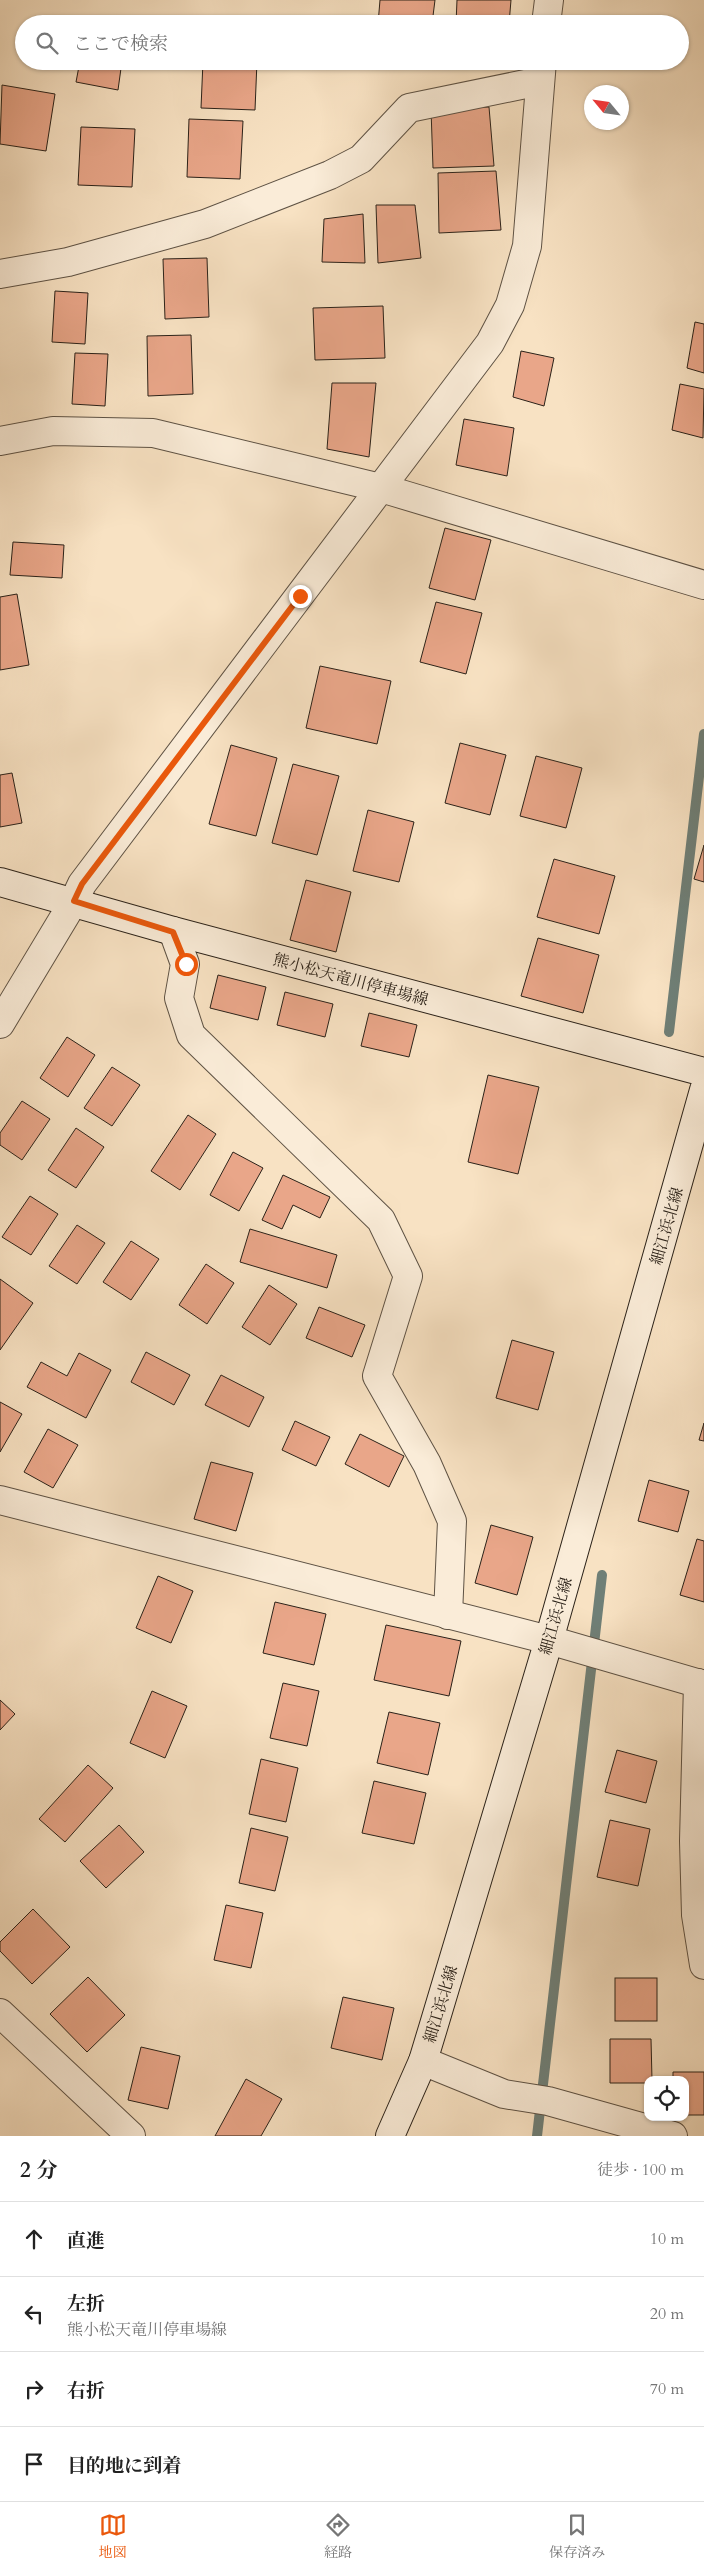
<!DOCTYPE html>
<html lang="ja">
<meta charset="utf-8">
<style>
body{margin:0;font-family:Cardo,"Noto Serif JP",serif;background:#f6f6f6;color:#222}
.controls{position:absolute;right:15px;bottom:15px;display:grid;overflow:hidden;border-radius:10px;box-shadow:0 1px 4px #0004}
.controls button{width:45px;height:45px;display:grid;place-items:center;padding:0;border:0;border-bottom:1px solid #e0e0e0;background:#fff;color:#222;font:25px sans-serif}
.compass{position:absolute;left:584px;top:85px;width:45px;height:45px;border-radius:50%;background:#fff;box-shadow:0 1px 4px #0004;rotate:299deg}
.stop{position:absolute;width:15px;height:15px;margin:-11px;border:4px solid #ea580c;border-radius:50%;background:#fff}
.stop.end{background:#ea580c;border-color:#fff;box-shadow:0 1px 5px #0008}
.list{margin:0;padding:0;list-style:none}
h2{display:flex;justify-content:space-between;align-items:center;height:65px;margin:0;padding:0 20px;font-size:21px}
h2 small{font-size:16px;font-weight:400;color:#767676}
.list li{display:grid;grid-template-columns:32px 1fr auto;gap:15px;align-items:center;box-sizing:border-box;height:75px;padding:0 20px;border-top:1px solid #e0e0e0}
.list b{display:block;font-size:19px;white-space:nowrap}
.list p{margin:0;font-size:16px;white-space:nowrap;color:#767676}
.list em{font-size:16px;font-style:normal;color:#767676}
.icon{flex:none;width:28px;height:28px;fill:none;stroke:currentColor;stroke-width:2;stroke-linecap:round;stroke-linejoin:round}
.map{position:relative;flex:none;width:704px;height:2136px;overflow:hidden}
.search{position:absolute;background:#fff;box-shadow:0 1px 4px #0004;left:15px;right:15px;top:15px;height:55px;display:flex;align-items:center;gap:12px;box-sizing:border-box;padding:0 18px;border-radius:28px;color:#767676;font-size:19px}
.sheet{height:365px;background:#fff}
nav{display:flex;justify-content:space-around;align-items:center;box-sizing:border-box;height:70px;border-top:1px solid #e0e0e0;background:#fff;font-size:14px;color:#767676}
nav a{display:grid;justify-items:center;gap:2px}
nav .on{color:#ea580c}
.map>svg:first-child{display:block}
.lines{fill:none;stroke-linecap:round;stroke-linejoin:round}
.stream{stroke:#6f7f77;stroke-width:10}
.building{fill:#e9a689;stroke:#2b2219}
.minor-casing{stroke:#5e5244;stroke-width:30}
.secondary-casing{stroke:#2b2219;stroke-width:30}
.minor{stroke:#faecd8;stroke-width:28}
.secondary{stroke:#faecd8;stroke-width:28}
.route{stroke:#ea580c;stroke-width:6}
.labels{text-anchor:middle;stroke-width:4;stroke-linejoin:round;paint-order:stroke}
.street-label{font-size:16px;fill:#2b2219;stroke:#faecd8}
</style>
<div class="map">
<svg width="704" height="2136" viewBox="0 0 704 2136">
<rect width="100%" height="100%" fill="#f8e2c3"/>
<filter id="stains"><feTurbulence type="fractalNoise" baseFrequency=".004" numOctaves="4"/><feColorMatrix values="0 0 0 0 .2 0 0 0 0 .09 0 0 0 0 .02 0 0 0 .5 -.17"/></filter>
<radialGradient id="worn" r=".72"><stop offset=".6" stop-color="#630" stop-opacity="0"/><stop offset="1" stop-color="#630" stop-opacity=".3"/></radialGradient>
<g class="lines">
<g class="stream">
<path d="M669,1032L704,734"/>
<path d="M537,2136L602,1575"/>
</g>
</g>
<g class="building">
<path d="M380,0H435L432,24H378Z"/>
<path d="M457,0H511L509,24H456Z"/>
<path d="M80,61H122L118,90L76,82Z"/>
<path d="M203,61H257L255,110L201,108Z"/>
<path d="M2,85L55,94L46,151L0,144Z"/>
<path d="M489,107L494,166L433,168L431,109Z"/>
<path d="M189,119L243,121L240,179L187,177Z"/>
<path d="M81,127L135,129L132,187L78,185Z"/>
<path d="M496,171L501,230L439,233L438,173Z"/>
<path d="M376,205H415L421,258L378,263Z"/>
<path d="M363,214L365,263L322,262L324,219Z"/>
<path d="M207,258L209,317L165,319L163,259Z"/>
<path d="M55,291L88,293L85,344L52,342Z"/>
<path d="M383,306L385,358L315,360L313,308Z"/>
<path d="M695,322L704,324V373L687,368Z"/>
<path d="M191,335L193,394L148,396L147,336Z"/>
<path d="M521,351L554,358L544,406L513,397Z"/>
<path d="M75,353L108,354L105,406L72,404Z"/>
<path d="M332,383H376L369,457L327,449Z"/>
<path d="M680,384L704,389L703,438L672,430Z"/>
<path d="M464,419L514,428L507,476L456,465Z"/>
<path d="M445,528L491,540L475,600L429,588Z"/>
<path d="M13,542L64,545L62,578L10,575Z"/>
<path d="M17,594L29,665L0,670V597Z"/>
<path d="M436,602L482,613L466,674L420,662Z"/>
<path d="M320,666L391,681L377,744L306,728Z"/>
<path d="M460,743L506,755L490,815L445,803Z"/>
<path d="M231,745L277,758L256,836L209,824Z"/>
<path d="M536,756L582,768L566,828L520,816Z"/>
<path d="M293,764L339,776L317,855L272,843Z"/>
<path d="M12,773L22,823L0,827V775Z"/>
<path d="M368,810L414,822L399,882L353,871Z"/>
<path d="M704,845V882L694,879Z"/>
<path d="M554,859L615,876L599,934L537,917Z"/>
<path d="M306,880L351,892L336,952L290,940Z"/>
<path d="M538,938L599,955L583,1013L521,996Z"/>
<path d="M218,975L266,987L258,1020L210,1008Z"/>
<path d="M285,992L333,1004L325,1037L277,1025Z"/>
<path d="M369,1013L417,1025L409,1057L361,1046Z"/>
<path d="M67,1037L95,1055L68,1097L40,1078Z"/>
<path d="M112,1067L140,1085L112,1126L84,1108Z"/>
<path d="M488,1075L539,1087L518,1174L468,1162Z"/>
<path d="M22,1101L50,1119L22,1160L0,1145V1133Z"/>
<path d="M188,1115L216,1134L180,1190L151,1171Z"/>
<path d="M76,1128L104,1147L76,1188L48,1170Z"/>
<path d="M233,1152L263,1168L239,1211L210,1195Z"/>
<path d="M283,1175L330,1197L320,1218L293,1205L282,1229L262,1220Z"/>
<path d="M30,1196L58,1214L31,1255L2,1237Z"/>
<path d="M77,1225L105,1243L77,1284L49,1266Z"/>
<path d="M250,1229L337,1255L327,1288L240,1262Z"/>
<path d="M131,1241L159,1259L131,1300L103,1282Z"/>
<path d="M206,1264L234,1283L207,1324L179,1305Z"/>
<path d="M0,1279L33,1303L0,1350Z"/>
<path d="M269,1285L297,1304L270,1345L242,1327Z"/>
<path d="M319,1307L365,1325L352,1357L306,1338Z"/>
<path d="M512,1340L554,1352L538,1410L496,1398Z"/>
<path d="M146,1352L190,1375L174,1405L131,1382Z"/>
<path d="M79,1353L111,1370L86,1418L27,1387L41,1362L67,1376Z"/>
<path d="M221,1375L264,1397L249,1427L205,1405Z"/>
<path d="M0,1402L22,1414L0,1452Z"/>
<path d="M295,1421L330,1437L316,1466L282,1450Z"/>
<path d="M704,1423V1441L699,1440Z"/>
<path d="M48,1429L78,1445L53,1488L24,1472Z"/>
<path d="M360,1434L404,1456L389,1487L345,1464Z"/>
<path d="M211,1462L253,1473L236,1531L194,1519Z"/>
<path d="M649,1480L689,1491L678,1532L638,1521Z"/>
<path d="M491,1525L533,1537L517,1595L475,1583Z"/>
<path d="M697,1539L704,1541V1602L680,1595Z"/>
<path d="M158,1576L193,1591L171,1643L136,1628Z"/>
<path d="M275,1602L326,1614L314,1665L263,1653Z"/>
<path d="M386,1625L461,1641L449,1696L374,1680Z"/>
<path d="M283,1683L319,1691L307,1746L270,1738Z"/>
<path d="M152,1691L187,1706L165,1758L130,1743Z"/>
<path d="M0,1700L15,1714L0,1730Z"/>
<path d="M389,1712L440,1723L428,1775L377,1763Z"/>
<path d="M617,1750L657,1761L646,1803L605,1792Z"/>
<path d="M261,1759L298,1768L286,1822L249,1814Z"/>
<path d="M88,1765L113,1788L65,1842L39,1819Z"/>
<path d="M374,1781L426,1793L414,1844L362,1833Z"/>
<path d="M610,1820L650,1829L638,1886L597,1877Z"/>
<path d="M119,1825L144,1852L106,1888L80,1861Z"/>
<path d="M251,1828L288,1837L275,1891L239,1883Z"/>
<path d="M226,1905L263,1913L251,1968L214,1960Z"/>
<path d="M33,1909L70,1947L32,1984L0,1951V1942Z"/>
<path d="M88,1977L125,2015L87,2052L50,2014Z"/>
<rect x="615" y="1978" width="42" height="43"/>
<path d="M343,1997L394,2008L382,2060L331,2048Z"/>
<path d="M610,2039H651L652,2080H648V2083H610Z"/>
<path d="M141,2047L180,2056L168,2109L128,2100Z"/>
<path d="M673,2072H704V2115H685V2080H673Z"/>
<path d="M246,2079L282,2099L261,2136H215Z"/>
</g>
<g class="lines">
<defs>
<g id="minor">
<path d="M546,24L549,0"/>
<path d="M0,274L68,262L205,224L330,175L361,159L409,108L540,81"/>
<path d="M0,441L53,431L153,433L381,488L704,585"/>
<path d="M173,931L185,964L179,998L191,1035L381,1220L408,1276L377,1376L427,1464L452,1521L448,1615"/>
<path d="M0,1024L74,901L82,884L490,343L510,305L527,246L542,61"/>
<path d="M0,1500L549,1640L704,1685"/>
<path d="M698,1683L694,1841L696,1915L704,1965"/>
<path d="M0,2013L131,2136"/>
<path d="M423,2061L504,2094L548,2101L673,2136"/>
</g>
<g id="secondary">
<path d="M0,882L173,931L704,1072"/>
<path d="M390,2136L423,2061L433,2028L549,1640L704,1090"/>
</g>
</defs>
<use href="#minor" class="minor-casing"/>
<use href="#secondary" class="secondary-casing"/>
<use href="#minor" class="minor"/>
<use href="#secondary" class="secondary"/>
</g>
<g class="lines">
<path class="route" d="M186,964L173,932L74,901L82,884L300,596"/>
</g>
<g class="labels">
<g class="street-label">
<text transform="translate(351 979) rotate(15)" y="6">熊小松天竜川停車場線</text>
<text transform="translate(666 1226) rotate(-74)" y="6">細江浜北線</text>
<text transform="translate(555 1616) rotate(-74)" y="6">細江浜北線</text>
<text transform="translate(440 2004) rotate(-73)" y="6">細江浜北線</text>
</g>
</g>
<rect width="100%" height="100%" filter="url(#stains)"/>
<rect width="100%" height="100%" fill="url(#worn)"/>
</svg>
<div class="controls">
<button><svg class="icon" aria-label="locate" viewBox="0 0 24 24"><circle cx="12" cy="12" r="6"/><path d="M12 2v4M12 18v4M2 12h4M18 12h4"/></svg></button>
</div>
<svg class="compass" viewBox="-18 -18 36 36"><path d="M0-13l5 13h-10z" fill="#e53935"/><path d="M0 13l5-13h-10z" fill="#767676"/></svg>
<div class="stop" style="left:186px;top:964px"></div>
<div class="stop end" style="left:300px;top:596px"></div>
<div class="search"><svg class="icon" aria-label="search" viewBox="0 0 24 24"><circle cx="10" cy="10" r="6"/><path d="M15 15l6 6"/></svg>ここで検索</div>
</div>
<section class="sheet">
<h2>2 分<small>徒歩 · 100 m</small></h2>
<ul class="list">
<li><svg class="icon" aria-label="ahead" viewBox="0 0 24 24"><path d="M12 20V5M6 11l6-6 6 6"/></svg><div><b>直進</b></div><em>10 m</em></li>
<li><svg class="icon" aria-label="left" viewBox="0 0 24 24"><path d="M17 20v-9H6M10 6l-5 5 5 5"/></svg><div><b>左折</b><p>熊小松天竜川停車場線</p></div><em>20 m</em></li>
<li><svg class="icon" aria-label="right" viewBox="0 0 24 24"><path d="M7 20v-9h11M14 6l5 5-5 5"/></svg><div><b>右折</b></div><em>70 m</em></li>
<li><svg class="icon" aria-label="arrive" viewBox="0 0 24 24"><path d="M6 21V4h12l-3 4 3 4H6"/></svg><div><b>目的地に到着</b></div></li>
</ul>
</section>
<nav>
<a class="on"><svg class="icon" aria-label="map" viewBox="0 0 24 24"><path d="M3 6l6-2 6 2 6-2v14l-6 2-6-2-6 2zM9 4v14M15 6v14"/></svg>地図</a>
<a><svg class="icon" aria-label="directions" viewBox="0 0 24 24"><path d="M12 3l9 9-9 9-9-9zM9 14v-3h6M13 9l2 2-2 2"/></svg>経路</a>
<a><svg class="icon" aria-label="saved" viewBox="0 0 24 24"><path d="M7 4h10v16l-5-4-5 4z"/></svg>保存済み</a>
</nav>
